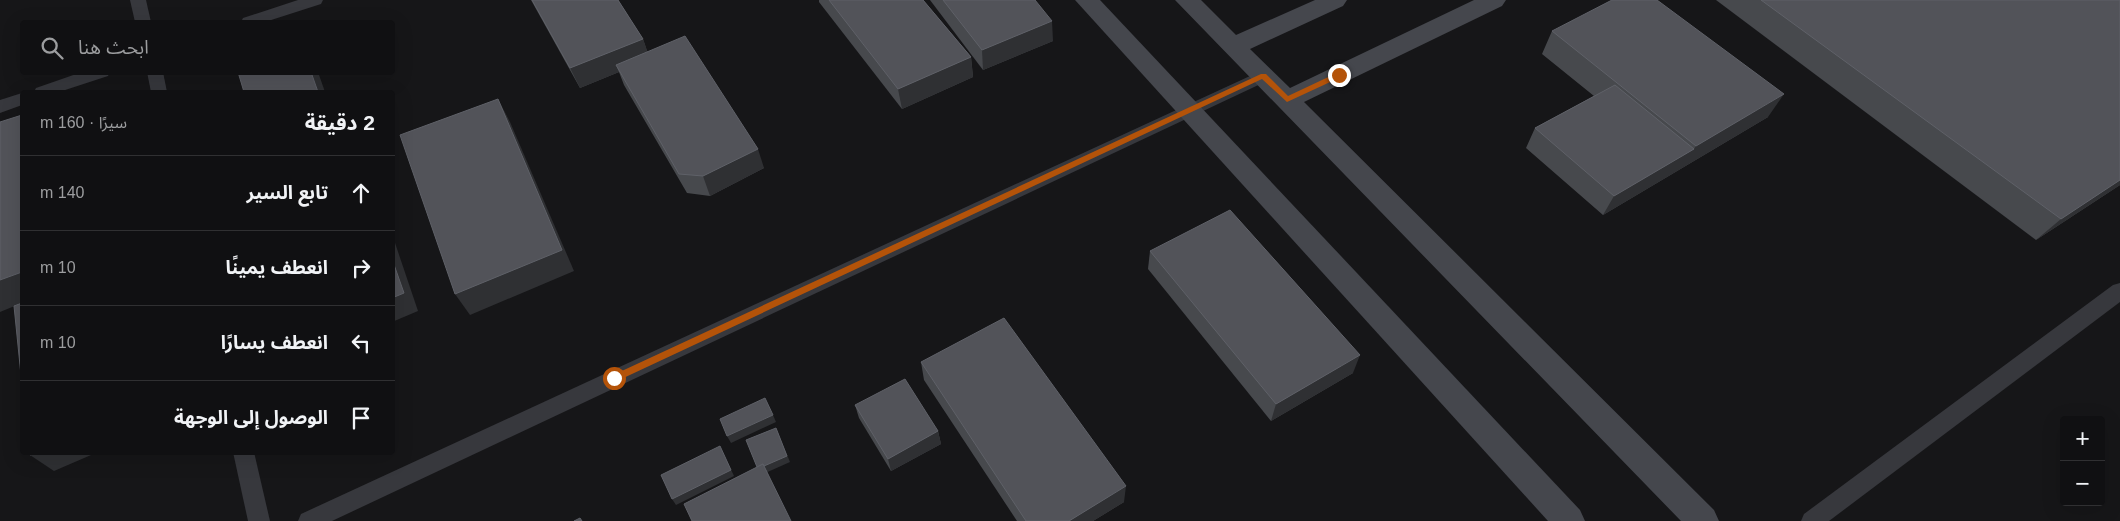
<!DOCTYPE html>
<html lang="ar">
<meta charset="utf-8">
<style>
body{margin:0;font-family:Arial,"Noto Sans Arabic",sans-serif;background:#19191b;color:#f1f3f6;direction:rtl}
.controls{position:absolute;right:15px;bottom:15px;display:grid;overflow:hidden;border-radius:5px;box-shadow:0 5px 20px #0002}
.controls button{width:45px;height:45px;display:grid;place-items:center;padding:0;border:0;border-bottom:1px solid #303032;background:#101012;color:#f1f3f6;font:25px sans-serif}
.stop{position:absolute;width:15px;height:15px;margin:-11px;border:4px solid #b45309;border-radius:50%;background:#fff}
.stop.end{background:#b45309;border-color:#fff;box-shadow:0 1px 5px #0008}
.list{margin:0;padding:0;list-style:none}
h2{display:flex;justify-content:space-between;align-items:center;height:65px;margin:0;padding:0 20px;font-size:21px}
h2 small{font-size:16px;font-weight:400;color:#9c9d9f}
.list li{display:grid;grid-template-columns:32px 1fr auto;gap:15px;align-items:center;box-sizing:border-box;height:75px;padding:0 20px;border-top:1px solid #303032}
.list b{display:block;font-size:19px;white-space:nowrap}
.list em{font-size:16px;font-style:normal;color:#9c9d9f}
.icon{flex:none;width:28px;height:28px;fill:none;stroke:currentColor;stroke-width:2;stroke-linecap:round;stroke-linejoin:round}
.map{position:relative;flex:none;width:2120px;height:521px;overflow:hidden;direction:ltr}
.search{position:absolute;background:#101012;box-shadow:0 5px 20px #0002;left:20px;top:20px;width:375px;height:55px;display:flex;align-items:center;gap:12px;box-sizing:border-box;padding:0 18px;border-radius:5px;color:#9c9d9f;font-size:19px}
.panel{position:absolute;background:#101012;box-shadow:0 5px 20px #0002;left:20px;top:90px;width:375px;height:365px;border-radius:5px;direction:rtl}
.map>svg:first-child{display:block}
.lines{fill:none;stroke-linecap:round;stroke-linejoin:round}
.lane{fill:#37383d;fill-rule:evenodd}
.secondary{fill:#45474d;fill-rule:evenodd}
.wall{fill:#47494d}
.shaded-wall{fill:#2f3033}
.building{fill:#525359;stroke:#5f6168}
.route{fill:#b45309}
</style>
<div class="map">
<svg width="2120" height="521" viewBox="0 0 2120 521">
<rect width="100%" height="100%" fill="#161618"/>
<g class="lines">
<g class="lane">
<path d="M130,0H146L151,22H135Z"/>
<path d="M298,0H323L321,4L265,22H241L243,18Z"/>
<path d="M1263,70L1269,72L1271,76L1269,80L332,521H298L301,514Z"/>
<path d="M82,72H110L108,76L59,92H34L36,88Z"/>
<path d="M147,72H163L167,92H151Z"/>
<path d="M22,93V105L0,113V100Z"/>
<path d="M2120,283V302L1829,521H1801L1804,514L2113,285Z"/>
<path d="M233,452H254L270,521H248Z"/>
</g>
<g class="secondary">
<path d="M1075,0H1100L1580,510L1585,521H1548Z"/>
<path d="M1175,0H1201L1236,35L1315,0H1347L1343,6L1250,49L1290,88L1474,0H1506L1502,6L1304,102L1714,510L1719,521H1681Z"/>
</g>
</g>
<g class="wall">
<path d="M531,0H618L643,39L647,51L764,168L710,196L687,193L624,85L619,72L580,88Z"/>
<path d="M819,0H923L971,57L973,77L902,109L819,2Z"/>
<path d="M930,0H1035L1053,41L983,70Z"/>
<path d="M1716,0H2120V185L2036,240Z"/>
<path d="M1552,31L1768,117L1603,215L1526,148L1535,128L1594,96L1542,54Z"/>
<path d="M1150,251L1353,373L1271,421L1148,269Z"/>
<path d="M921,362L1124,502L1093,521H1017L924,380Z"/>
<path d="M855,405L938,431L941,444L891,471L859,418Z"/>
</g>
<g class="shaded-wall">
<path d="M1052,21L1053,41L983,70L982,50Z"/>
<path d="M643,39L650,59L616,65L619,72L580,88L570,68Z"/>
<path d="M971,57L973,77L902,109L898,89Z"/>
<path d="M311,72H318L325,92H318Z"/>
<path d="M1784,94L1768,117L1603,215L1614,196L1694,149L1696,146Z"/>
<path d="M498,99L510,122L574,271L470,315L455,294Z"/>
<path d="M758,149L764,168L710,196L703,176Z"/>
<path d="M2120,180V185L2036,240L2061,219Z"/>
<path d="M392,234L418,311L392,322Z"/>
<path d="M22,272V303L0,312V280Z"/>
<path d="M1360,355L1353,373L1271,421L1276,404Z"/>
<path d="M773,415L776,422L731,443L727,436Z"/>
<path d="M776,428L790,462L761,475L758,469Z"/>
<path d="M938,431L941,444L891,471L888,459Z"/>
<path d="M720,446L734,476L676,505L672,499Z"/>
<path d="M36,452H98L54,471L30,455Z"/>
<path d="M1126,486L1124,502L1093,521H1069Z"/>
</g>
<g class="building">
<path d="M532,0H618L643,39L570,68Z"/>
<path d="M829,0H923L971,57L898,89Z"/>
<path d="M943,0H1035L1052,21L982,50Z"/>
<path d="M1612,0H1657L1784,94L1696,146L1552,31Z"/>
<path d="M1761,0H2120V180L2061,219Z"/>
<path d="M685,36L758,149L703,176L679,174L616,65Z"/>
<path d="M238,72H311L318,92H244Z"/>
<path d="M1615,85L1694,149L1614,196L1535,128Z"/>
<path d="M498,99L562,250L455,294L400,135Z"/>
<path d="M22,115V272L0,280V122Z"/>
<path d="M1230,210L1360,355L1276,404L1150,251Z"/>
<path d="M392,259L404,293L392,298Z"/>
<path d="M22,303V385L14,306Z"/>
<path d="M1004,318L1126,486L1069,521H1026L921,362Z"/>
<path d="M905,379L938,431L888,459L855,405Z"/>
<path d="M765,398L773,415L727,436L720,419Z"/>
<path d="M776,428L787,456L764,466L763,464L757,467L746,440Z"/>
<path d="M720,446L731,470L672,499L661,475Z"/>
<path d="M29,452H36L30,455Z"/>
<path d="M763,464L791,521H692L684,504Z"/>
<path d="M580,518L582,521H574Z"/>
</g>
<path class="route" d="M1339,72L1341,73V77L1287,102L1262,79L617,381L614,382L610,378L611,376L1261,74H1266L1288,96Z"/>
</svg>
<div class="controls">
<button>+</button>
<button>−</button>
</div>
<div class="stop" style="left:614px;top:378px"></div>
<div class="stop end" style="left:1339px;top:75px"></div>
<div class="search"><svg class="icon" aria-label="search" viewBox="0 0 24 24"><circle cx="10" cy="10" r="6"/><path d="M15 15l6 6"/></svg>ابحث هنا</div>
<section class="panel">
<h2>2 دقيقة<small>سيرًا · 160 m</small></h2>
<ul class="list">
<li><svg class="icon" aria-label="ahead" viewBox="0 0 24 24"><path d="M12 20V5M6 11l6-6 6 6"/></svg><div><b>تابع السير</b></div><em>140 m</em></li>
<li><svg class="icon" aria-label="right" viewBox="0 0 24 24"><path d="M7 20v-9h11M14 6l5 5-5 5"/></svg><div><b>انعطف يمينًا</b></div><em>10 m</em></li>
<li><svg class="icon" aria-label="left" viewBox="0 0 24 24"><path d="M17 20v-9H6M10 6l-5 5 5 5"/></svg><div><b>انعطف يسارًا</b></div><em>10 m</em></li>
<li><svg class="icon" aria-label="arrive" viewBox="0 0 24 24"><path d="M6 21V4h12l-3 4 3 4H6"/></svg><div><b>الوصول إلى الوجهة</b></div></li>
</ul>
</section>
</div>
